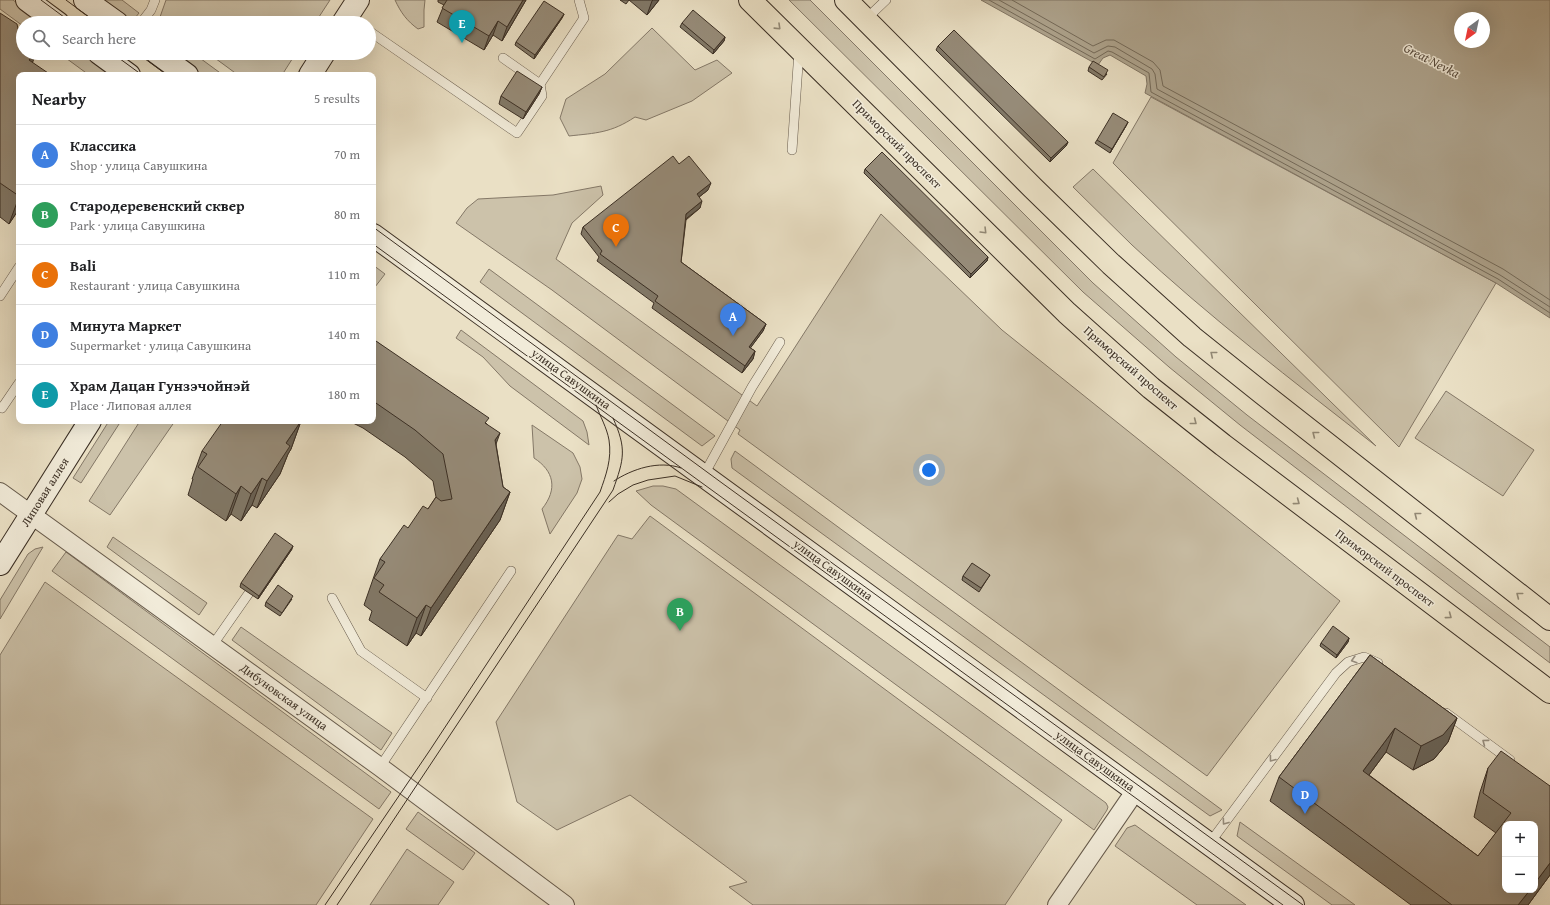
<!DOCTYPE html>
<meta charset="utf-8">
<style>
body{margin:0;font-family:"Gentium Book Plus",serif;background:#f6f6f6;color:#202124}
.controls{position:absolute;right:12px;bottom:12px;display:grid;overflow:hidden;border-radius:8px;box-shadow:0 4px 16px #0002}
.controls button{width:36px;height:36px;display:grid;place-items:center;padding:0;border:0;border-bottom:1px solid #e0e0e0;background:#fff;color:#202124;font:20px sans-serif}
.compass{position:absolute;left:1454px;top:12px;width:36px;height:36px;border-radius:50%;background:#fff;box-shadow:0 4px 16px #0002;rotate:213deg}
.you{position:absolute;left:929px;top:470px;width:14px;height:14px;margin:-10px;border:3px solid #fff;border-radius:50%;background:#1a73e8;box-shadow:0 0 0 6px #1a73e833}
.badge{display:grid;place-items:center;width:26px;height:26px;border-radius:50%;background:#db2777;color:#fff;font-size:13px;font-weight:700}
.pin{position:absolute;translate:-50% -33px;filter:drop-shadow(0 1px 2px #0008)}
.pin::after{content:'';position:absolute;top:21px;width:14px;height:12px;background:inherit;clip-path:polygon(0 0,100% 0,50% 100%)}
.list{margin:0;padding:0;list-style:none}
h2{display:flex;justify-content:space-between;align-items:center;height:52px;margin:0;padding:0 16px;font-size:17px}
h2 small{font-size:13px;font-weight:400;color:#757577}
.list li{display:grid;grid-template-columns:26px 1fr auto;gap:12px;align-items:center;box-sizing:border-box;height:60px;padding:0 16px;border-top:1px solid #e0e0e0}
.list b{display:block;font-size:15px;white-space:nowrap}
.list p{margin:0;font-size:13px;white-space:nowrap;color:#757577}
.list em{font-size:13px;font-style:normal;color:#757577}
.icon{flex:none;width:22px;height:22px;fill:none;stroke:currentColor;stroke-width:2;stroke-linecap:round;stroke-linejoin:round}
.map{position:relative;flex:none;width:1550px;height:905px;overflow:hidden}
.search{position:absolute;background:#fff;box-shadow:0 4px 16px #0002;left:16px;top:16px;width:360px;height:44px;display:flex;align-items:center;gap:10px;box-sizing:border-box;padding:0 14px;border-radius:22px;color:#757577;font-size:15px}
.panel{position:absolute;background:#fff;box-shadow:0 4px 16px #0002;left:16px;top:72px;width:360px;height:352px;border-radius:8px}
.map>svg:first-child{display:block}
.green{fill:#ccc2aa;stroke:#847867}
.water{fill:#aea48e;stroke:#807564;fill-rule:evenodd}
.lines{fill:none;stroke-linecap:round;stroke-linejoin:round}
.shore{stroke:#746a59;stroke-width:1}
.lane-casing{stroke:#675b4c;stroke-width:10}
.street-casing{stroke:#675b4c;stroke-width:20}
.secondary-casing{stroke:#3b2f24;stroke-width:24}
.primary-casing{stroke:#3b2f24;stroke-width:24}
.lane{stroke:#f1ebd9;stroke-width:9}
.street{stroke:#f1ebd9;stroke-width:18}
.secondary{stroke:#f1ebd9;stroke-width:22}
.primary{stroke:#eae0c5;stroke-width:22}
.tram{stroke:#3b2f24;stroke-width:1}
.wall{fill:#817867;stroke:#3b2f24}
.shaded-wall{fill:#696154;stroke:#3b2f24}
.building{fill:#968b78;stroke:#3b2f24}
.oneway{stroke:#928874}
.oneway2{stroke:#968d7e}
.labels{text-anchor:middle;stroke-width:3;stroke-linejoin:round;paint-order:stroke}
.street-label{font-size:12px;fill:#3b2f24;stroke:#f1ebd9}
.water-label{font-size:13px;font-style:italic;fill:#584c3e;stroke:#f1ebd9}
</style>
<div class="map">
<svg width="1550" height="905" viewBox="0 0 1550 905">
<rect width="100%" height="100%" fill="#eae0c5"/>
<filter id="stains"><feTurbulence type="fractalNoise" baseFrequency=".005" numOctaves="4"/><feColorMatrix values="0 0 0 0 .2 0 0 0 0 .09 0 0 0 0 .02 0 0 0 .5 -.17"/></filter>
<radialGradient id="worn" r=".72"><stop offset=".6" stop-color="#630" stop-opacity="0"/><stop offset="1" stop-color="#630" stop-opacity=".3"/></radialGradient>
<g class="green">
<path d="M0,0H13L44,23H23V26L0,9Z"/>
<path d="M98,0H122L139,13L131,23H129Z"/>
<path d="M166,0H330L315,23H168L160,17Z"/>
<path d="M395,0H425L424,10V27L418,29C407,21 401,13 395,0Z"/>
<path d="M789,0H810L1093,283L1176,357L1247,415L1550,647V663L1240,425L1169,367L1083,292Z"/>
<path d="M652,28L695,70L717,60L732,73L692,101L646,120L635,117C611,133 596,133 569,136L560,118L566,99L605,74Z"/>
<path d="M59,53H85L112,73L111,75H89Z"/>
<path d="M170,53H193L223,75H200Z"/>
<path d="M208,53H296L282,75H238Z"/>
<path d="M1151,97L1496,283L1399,447L1113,163Z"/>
<path d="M1093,169L1376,446C1293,381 1209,317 1132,245C1112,226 1093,206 1073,187Z"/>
<path d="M601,186L603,195L572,223L556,259L757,406L881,214L1002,330L1340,601L1207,776L738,434L740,430L552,290L456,223L467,208L478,199L553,195Z"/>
<path d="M373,265L385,274L375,287L373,285Z"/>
<path d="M489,269L715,436L702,446L480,282Z"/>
<path d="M461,330L583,421L587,432L589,445L510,386L483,357L456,338Z"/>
<path d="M1446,391L1534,450L1503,496L1415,438Z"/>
<path d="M109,421H121L81,483L73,478Z"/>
<path d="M140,421H175L110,515L89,501Z"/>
<path d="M532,425L573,453L580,467L582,479L577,493L550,534L542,509C558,489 554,471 534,458Z"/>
<path d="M735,451L1222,810L1210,816L732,468L731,459Z"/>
<path d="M653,486H663L676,489L1106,803L1108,807L1107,810L1094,830L651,505L636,491Z"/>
<path d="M650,516L1062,820L1005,905H753L729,887L747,882L630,795L557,830L517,802L496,722L618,535L632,539Z"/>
<path d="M113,537L207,603L199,615L107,547Z"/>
<path d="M43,547L0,619V600L28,554L35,549Z"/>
<path d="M66,552L391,792L379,809L52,571Z"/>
<path d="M45,582L373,819L316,905H0V655Z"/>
<path d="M241,627L392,733L381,750L232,640Z"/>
<path d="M418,812L475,853L463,870L406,829Z"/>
<path d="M1240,822L1355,905H1332L1237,836Z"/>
<path d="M1135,825L1246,905H1197L1115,846L1127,828Z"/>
<path d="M407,849L454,882L438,905H370Z"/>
</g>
<path class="water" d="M981,0H1550V318L1496,283L1145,93L1147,84L1146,76L1110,55L1103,58L1098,65ZM1460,18H1484V42H1460Z"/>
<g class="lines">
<g class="shore">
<path d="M989,0L1095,59L1108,51L1112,52L1149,73L1151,92L1498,279L1550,313"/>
<path d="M999,0L1094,53L1108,46L1115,47L1152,69L1155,74L1157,89L1500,275L1550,307"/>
<path d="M1012,0L1093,46L1106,40H1114L1153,62L1160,70L1163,86L1503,269L1550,300"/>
</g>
<defs>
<g id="lane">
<path d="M866,19L886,0"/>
<path d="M141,23L151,10L155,0"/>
<path d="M369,31L517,133L542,96L540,84"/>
<path d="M503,58L540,84L584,18L579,0"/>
<path d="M792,150L799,51"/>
<path d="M0,296L19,267"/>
<path d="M0,407L2,408L19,383"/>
<path d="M705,477L706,471L752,387L780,342"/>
<path d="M332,598L361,651L427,698"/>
<path d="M212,646L249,593"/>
<path d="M1446,713L1510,760"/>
<path d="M380,767L511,571"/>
<path d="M1209,844L1336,673L1348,662L1364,657L1378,663"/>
</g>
<g id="street">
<path d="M0,492L380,767L565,905"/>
<path d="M1057,905L1136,790"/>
</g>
<g id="secondary">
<path d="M27,0L58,23"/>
<path d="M85,0L117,23"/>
<path d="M343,23L358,0"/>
<path d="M99,53L129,75"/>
<path d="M157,53L187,75"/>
<path d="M310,75L324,53"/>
<path d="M373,235L1293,905"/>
<path d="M0,564L90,421"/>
</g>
<g id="primary">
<path d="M750,0L1067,313L1151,388L1223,445L1550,692"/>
<path d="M846,0L1033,188L1111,264L1192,337L1262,393L1550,619"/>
</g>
</defs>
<use href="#lane" class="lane-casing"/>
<use href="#street" class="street-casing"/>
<use href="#secondary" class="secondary-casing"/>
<use href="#primary" class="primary-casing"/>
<use href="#lane" class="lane"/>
<use href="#street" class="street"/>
<use href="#secondary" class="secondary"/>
<use href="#primary" class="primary"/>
<g class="tram">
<path d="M41,0L72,23"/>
<path d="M66,0L97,23"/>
<path d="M112,53L142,75"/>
<path d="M137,53L167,75"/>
<path d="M373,227L722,483L1303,905"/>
<path d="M373,244L1283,905"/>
<path d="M614,481C632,469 659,460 681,468"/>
<path d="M609,502L618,494L633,485L648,480L675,476L702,487"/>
<path d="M325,905L430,750L600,492C606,475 612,459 609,440C607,428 600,416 596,405"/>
<path d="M337,905L613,490C624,459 627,449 613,418"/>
</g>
</g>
<g class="wall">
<path d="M438,0H526L502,41L493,35L484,50L437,22L444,5L438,2Z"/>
<path d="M620,0H659L647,15L629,0L626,4Z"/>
<path d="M0,13L20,38L36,53L32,62L19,75V209L9,224L0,217Z"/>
<path d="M564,14L562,18L534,59L515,45L516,42Z"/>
<path d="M682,23L725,37L724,41L713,54L680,27Z"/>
<path d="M938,46L1068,142L1066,146L1050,162L936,50Z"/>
<path d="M1089,67L1107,74L1102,80L1088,71Z"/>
<path d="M542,87L539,94L523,119L499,104L501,96Z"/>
<path d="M1128,122L1126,126L1110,153L1095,143L1097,140Z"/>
<path d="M679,164L708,190L699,197L700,208L686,220L681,262L766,324L763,331L750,348L755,351L753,359L742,373L652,308L654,303L597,261L599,257L581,234L583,227Z"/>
<path d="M865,169L988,257L987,261L970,278L864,173Z"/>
<path d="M373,339L487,424L496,444L503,487L510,492L500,520L421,636L416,633L407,646L369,620L372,611L364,605L380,559L408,528L428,509L436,497L433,481L405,457L363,428L349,421H373Z"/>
<path d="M301,421L291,449L288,454L280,474L257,508L252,505L241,521L231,514L226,521L188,495L193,479H192L202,451Z"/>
<path d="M292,549L258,599L240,587L241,583Z"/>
<path d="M990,575L988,578L979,592L962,580L963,576Z"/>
<path d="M292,599L280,616L265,606L266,602Z"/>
<path d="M1349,638L1348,642L1336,658L1320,646L1321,643Z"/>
<path d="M1370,655L1457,718L1448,742L1434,759L1413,770L1386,752L1369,775L1478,856L1496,833L1474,817L1480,792L1488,768L1550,786V875L1528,905H1411L1270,801L1279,777Z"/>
</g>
<g class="shaded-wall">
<path d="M523,0H526L502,41L507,27Z"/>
<path d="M653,0H659L647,15L652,1Z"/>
<path d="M564,14L562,18L534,59L535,55Z"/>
<path d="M498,21L493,35L484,50L489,36Z"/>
<path d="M725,37L724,41L713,54L714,50Z"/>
<path d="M34,53H36L28,75L29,60Z"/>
<path d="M542,87L539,94L523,119L526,112Z"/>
<path d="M1128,122L1126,126L1110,153L1112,149Z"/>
<path d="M1068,142L1066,146L1050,162L1051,158Z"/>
<path d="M711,183L708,190L694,201L697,194Z"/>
<path d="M19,197V209L9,224Z"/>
<path d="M702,201L700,208L683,221L686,214Z"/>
<path d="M988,257L987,261L970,278L971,274Z"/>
<path d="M766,324L763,331L746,354L749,347Z"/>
<path d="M755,351L753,359L742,373L745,366Z"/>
<path d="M301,421L291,449L288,454L280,474L257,508L267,481L286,443Z"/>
<path d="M500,433L490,461L495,440Z"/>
<path d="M262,478L252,505L241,521L251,494Z"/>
<path d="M241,486L231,514L226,521L236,494Z"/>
<path d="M510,492L500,520L421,636L431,608Z"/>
<path d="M293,546L292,549L258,599L259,596Z"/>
<path d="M426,605L416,633L407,646L417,618Z"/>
<path d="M1349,638L1348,642L1336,658L1337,655Z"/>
<path d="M1457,718L1448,742L1434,759L1413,770L1421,746Z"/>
<path d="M1395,728L1386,752L1354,795L1363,771Z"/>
<path d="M1550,863V875L1528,905H1518L1530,890H1535V883Z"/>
</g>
<g class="building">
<path d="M447,0H523L507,27L498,21L489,36L442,8Z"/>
<path d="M544,1L564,14L535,55L516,42Z"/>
<path d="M693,10L725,37L714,50L682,23Z"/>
<path d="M0,13L17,24L20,38L23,40V53H34L29,60L51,75H19V196L0,183Z"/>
<path d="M954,30L1068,142L1051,158L938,46Z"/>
<path d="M1093,61L1108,70L1104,77L1089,67Z"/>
<path d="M517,71L542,87L526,112L501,96Z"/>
<path d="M1113,113L1128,122L1112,149L1097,140Z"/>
<path d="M882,152L988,257L971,274L865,169Z"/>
<path d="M673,156L679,164L689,156L711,183L697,194L702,201L686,214L681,262L766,324L749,347L755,351L745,366L655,301L658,296L600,254L602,251L583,227Z"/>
<path d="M373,339L489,418L485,423L500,433L495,440L503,487L510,492L431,608L426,605L417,618L379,592L384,585L374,578L385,562L380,559L404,525L408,528L423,506L428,509L436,497L441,501L452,499L443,454L415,430L373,401Z"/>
<path d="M223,421H301L286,443L290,446L267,481L262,478L251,494L241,486L236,494L198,467L207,454L202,451Z"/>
<path d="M275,533L293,546L259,596L241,583Z"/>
<path d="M972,563L990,575L981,588L963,576Z"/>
<path d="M278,585L293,596L282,613L266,602Z"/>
<path d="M1333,626L1349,638L1337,655L1321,643Z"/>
<path d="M1370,655L1457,718L1443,735L1421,746L1395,728L1363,771L1478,856L1511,813L1483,793L1488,768L1501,751L1550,786V863L1535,883V824H1505V890H1530L1518,905H1452L1279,777Z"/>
</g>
<defs><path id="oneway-chevron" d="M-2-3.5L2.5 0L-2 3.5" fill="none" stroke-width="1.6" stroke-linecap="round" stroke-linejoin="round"/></defs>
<g class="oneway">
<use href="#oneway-chevron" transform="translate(778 27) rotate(44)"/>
<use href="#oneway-chevron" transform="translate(984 231) rotate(45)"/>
<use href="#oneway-chevron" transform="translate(1213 354) rotate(-141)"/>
<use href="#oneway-chevron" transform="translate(1194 422) rotate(38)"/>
<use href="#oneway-chevron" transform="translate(1315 434) rotate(-142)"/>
<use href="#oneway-chevron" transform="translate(1297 502) rotate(37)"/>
<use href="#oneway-chevron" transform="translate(1417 515) rotate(-142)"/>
<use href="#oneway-chevron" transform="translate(1519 595) rotate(-142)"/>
<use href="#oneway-chevron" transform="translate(1449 616) rotate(37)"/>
</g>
<g class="oneway2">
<use href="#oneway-chevron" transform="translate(1354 660) rotate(164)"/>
<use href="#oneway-chevron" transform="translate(1485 742) rotate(-143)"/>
<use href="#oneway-chevron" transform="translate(1272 759) rotate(127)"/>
<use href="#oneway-chevron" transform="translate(1225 822) rotate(126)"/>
</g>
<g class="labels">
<g class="street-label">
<text transform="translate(897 144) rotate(45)" y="4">Приморский проспект</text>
<text transform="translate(1131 368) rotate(41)" y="4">Приморский проспект</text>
<text transform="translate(571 379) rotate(36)" y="4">улица Савушкина</text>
<text transform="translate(45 492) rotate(-58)" y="4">Липовая аллея</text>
<text transform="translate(1385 568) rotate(37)" y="4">Приморский проспект</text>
<text transform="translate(833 570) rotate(36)" y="4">улица Савушкина</text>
<text transform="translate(284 697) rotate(36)" y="4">Дибуновская улица</text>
<text transform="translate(1095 761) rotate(36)" y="4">улица Савушкина</text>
</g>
<g class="water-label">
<text transform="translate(1432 60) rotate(27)" y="5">Great Nevka</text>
</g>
</g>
<rect width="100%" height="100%" filter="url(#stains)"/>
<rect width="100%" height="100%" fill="url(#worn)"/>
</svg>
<div class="controls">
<button>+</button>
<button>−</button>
</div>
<svg class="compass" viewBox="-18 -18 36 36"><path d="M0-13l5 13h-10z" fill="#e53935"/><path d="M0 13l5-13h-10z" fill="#757577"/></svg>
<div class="you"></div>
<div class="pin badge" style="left:733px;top:336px;background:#3f7fe0">A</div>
<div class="pin badge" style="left:680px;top:631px;background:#2e9e5b">B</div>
<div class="pin badge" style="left:616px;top:247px;background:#e8710a">C</div>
<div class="pin badge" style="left:1305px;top:814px;background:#3f7fe0">D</div>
<div class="pin badge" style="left:462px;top:43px;background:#0f9aa8">E</div>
<div class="search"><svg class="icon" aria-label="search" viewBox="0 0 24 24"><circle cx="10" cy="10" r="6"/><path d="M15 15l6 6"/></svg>Search here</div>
<section class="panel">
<h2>Nearby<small>5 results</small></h2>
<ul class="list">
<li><span class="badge" style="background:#3f7fe0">A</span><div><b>Классика</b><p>Shop · улица Савушкина</p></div><em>70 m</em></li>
<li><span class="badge" style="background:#2e9e5b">B</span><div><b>Стародеревенский сквер</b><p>Park · улица Савушкина</p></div><em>80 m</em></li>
<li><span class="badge" style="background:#e8710a">C</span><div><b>Bali</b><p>Restaurant · улица Савушкина</p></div><em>110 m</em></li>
<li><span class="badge" style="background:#3f7fe0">D</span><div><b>Минута Маркет</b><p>Supermarket · улица Савушкина</p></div><em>140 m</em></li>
<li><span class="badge" style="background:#0f9aa8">E</span><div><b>Храм Дацан Гунзэчойнэй</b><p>Place · Липовая аллея</p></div><em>180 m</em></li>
</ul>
</section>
</div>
